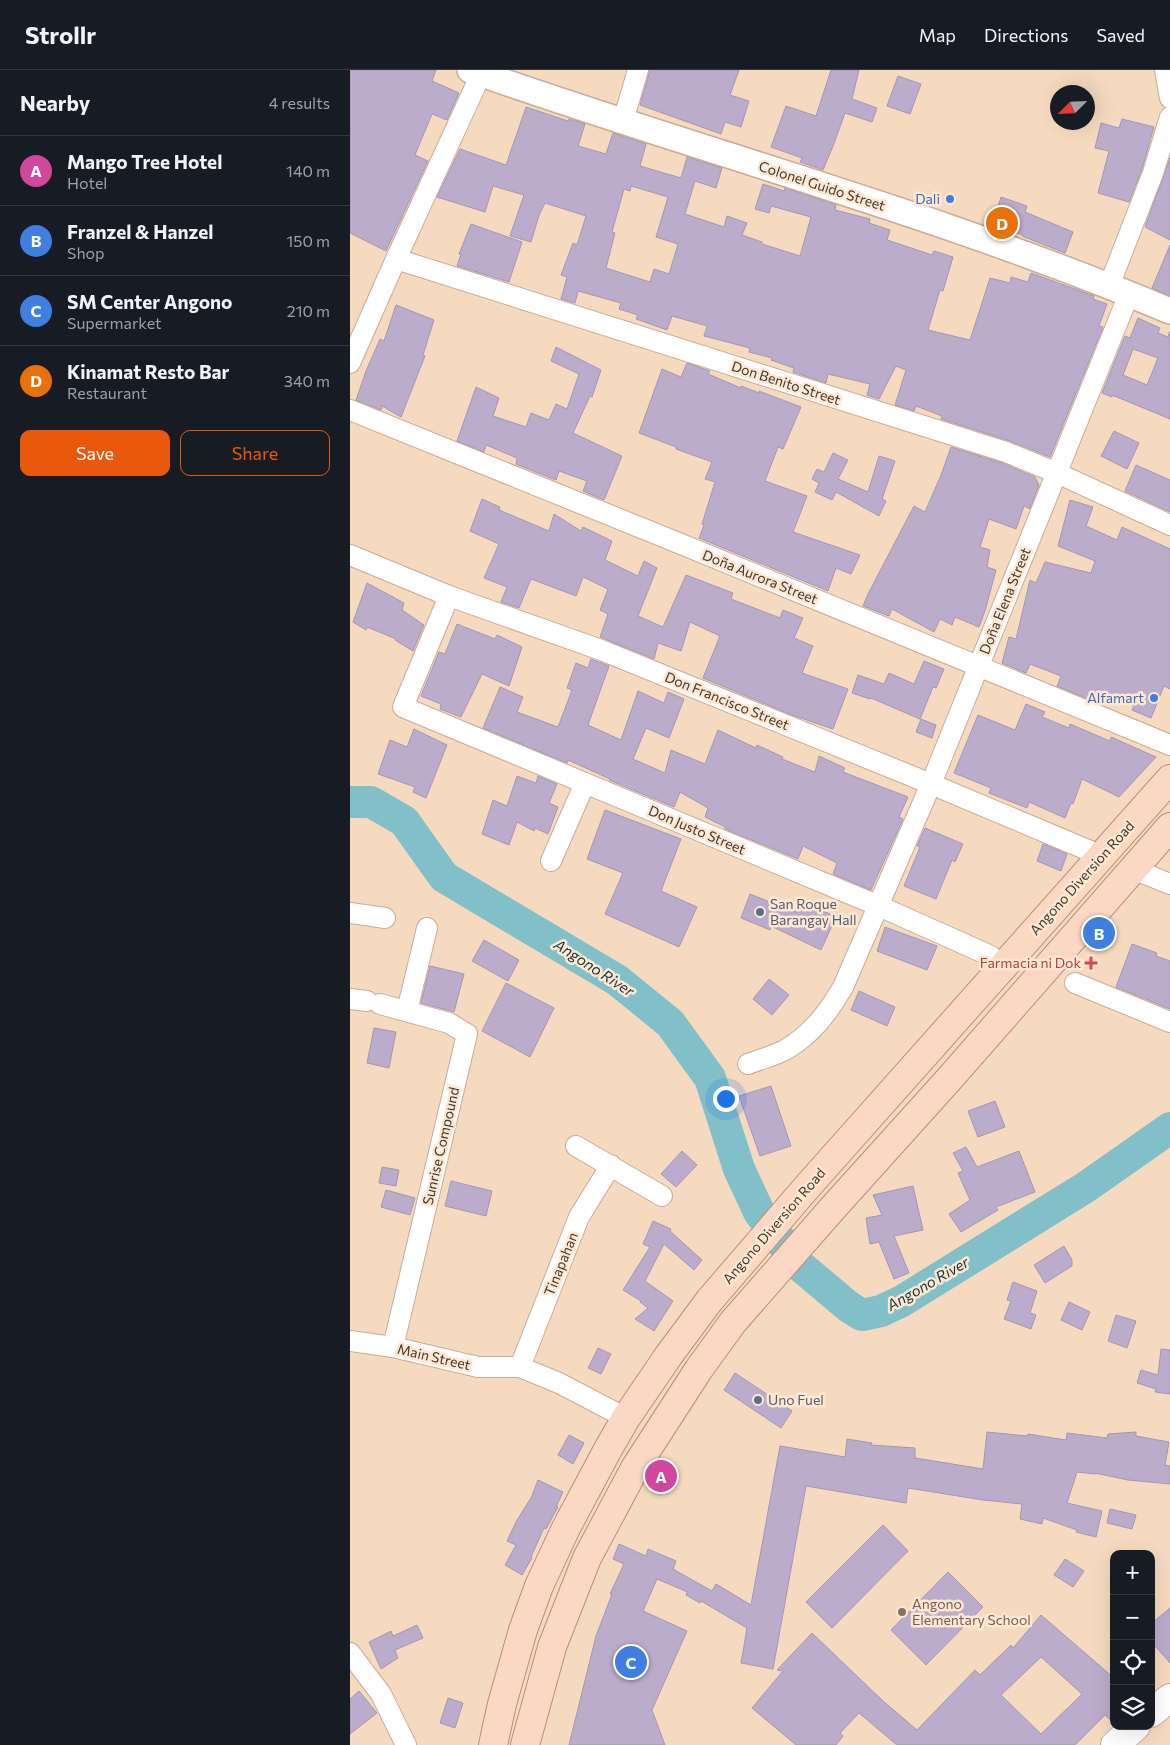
<!DOCTYPE html>
<meta charset="utf-8">
<style>
body{margin:0;font-family:Commissioner,sans-serif;background:#20242c;color:#f1f3f6}
.controls{position:absolute;right:15px;bottom:15px;display:grid;overflow:hidden;border-radius:10px;box-shadow:0 5px 20px #0002}
.controls button{width:45px;height:45px;display:grid;place-items:center;padding:0;border:0;border-bottom:1px solid #363941;background:#171b24;color:#f1f3f6;font:25px sans-serif}
.compass{position:absolute;left:700px;top:15px;width:45px;height:45px;border-radius:50%;background:#171b24;box-shadow:0 5px 20px #0002;rotate:246deg}
.you{position:absolute;left:375px;top:1028px;width:18px;height:18px;margin:-12px;border:4px solid #fff;border-radius:50%;background:#1a73e8;box-shadow:0 0 0 8px #1a73e833}
.badge{display:grid;place-items:center;width:32px;height:32px;border-radius:50%;background:#ea580c;color:#fff;font-size:16px;font-weight:700}
.pin{position:absolute;translate:-50% -50%;border:2px solid #fff;box-shadow:0 1px 5px #0006}
.list{margin:0;padding:0;list-style:none}
h2{display:flex;justify-content:space-between;align-items:center;height:65px;margin:0;padding:0 20px;font-size:21px}
h2 small{font-size:16px;font-weight:400;color:#9ea1a6}
.list li{display:grid;grid-template-columns:32px 1fr auto;gap:15px;align-items:center;box-sizing:border-box;height:70px;padding:0 20px;border-top:1px solid #363941}
.list b{display:block;font-size:19px;white-space:nowrap}
.list p{margin:0;font-size:16px;white-space:nowrap;color:#9ea1a6}
.list em{font-size:16px;font-style:normal;color:#9ea1a6}
.actions{display:flex;gap:10px;padding:15px 20px}
.actions a{flex:1;padding:11px 0;border:1px solid #ea580c;border-radius:10px;text-align:center;font-size:18px;color:#ea580c}
.actions .main{background:#ea580c;color:#fff}
.icon{flex:none;width:28px;height:28px;fill:none;stroke:currentColor;stroke-width:2;stroke-linecap:round;stroke-linejoin:round}
.map{position:relative;flex:none;width:820px;height:1675px;overflow:hidden}
header{display:flex;align-items:center;gap:30px;box-sizing:border-box;height:70px;padding:0 25px;background:#171b24;border-bottom:1px solid #363941}
header strong{font-size:24px}
nav{display:flex;gap:28px;margin-inline-start:auto;font-size:18px}
main{display:flex}
aside{flex:1;background:#171b24}
.map>svg:first-child{display:block}
.lines{fill:none;stroke-linecap:round;stroke-linejoin:round}
.river{stroke:#81bfc9;stroke-width:32}
.building{fill:#bcaccb;stroke:#a696b4;fill-rule:evenodd}
.minor-casing{stroke:#c8ad94;stroke-width:22}
.tertiary-casing{stroke:#c8ad94;stroke-width:28}
.secondary-casing{stroke:#c8ad94;stroke-width:30}
.primary-casing{stroke:#ba8e76;stroke-width:30}
.minor{stroke:#fff;stroke-width:20}
.tertiary{stroke:#fff;stroke-width:25}
.secondary{stroke:#fff;stroke-width:28}
.primary{stroke:#fcd7c4;stroke-width:28}
.shop-dot{fill:#3f7fe0;stroke:#fee8d3;stroke-width:2}
.service-dot{fill:#5c6f8a;stroke:#fee8d3;stroke-width:2}
.health-dot{fill:#e0444e;stroke:#fee8d3;stroke-width:2}
.education-dot{fill:#8d6e63;stroke:#fee8d3;stroke-width:2}
.labels{text-anchor:middle;stroke-width:5;stroke-linejoin:round;paint-order:stroke}
.street-label{font-size:14px;fill:#43382e;stroke:#fee8d3}
.shop-label{font-size:14px;fill:#366cbe;stroke:#fee8d3;text-anchor:end}
.service-label{font-size:14px;fill:#4e5e75;stroke:#fee8d3;text-anchor:start}
.health-label{font-size:14px;fill:#be3a42;stroke:#fee8d3;text-anchor:end}
.education-label{font-size:14px;fill:#785e54;stroke:#fee8d3;text-anchor:start}
.water-label{font-size:15px;font-style:italic;fill:#153439;stroke:#fee8d3}
</style>
<header>
<strong>Strollr</strong>
<nav><a>Map</a><a>Directions</a><a>Saved</a></nav>
</header>
<main>
<aside>
<h2>Nearby<small>4 results</small></h2>
<ul class="list">
<li><span class="badge" style="background:#d1479c">A</span><div><b>Mango Tree Hotel</b><p>Hotel</p></div><em>140 m</em></li>
<li><span class="badge" style="background:#3f7fe0">B</span><div><b>Franzel &amp; Hanzel</b><p>Shop</p></div><em>150 m</em></li>
<li><span class="badge" style="background:#3f7fe0">C</span><div><b>SM Center Angono</b><p>Supermarket</p></div><em>210 m</em></li>
<li><span class="badge" style="background:#e8710a">D</span><div><b>Kinamat Resto Bar</b><p>Restaurant</p></div><em>340 m</em></li>
</ul>
<div class="actions"><a class="main">Save</a><a>Share</a></div>
</aside>
<div class="map">
<svg width="820" height="1675" viewBox="0 0 820 1675">
<rect width="100%" height="100%" fill="#f5dabf"/>
<g class="lines">
<path class="river" d="M0,732H21L54,751L94,807L267,910L320,953L360,1008L389,1099L409,1142L449,1195L499,1237L512,1245L531,1241L552,1231L736,1117L820,1058"/>
</g>
<g class="building">
<path d="M0,0H86L82,11L109,23L97,50L82,44L65,85L78,91L36,181L0,163Z"/>
<path d="M300,0H389L380,25L399,31L391,57L375,52L371,64L290,35Z"/>
<path d="M481,0H509L502,29L527,38L522,52L495,43L483,76L473,100L450,92L452,88L421,77L436,36L466,46Z"/>
<path d="M548,6L571,14L560,44L537,36Z"/>
<path d="M176,37L218,51L219,49L235,54L228,76L256,84L263,63L296,74L290,96L331,108L337,87L372,98L366,118L345,111L335,144L374,157L377,146L397,153L392,165L412,172V174L450,186L461,147L421,136L419,143L405,139L413,114L434,121L435,118L486,135L485,140L520,149L519,153L540,160L537,170L582,185L584,181L603,187L593,221L590,220L578,260L620,270L640,208L660,213L661,207L678,212L681,203L744,226L743,229L757,234L749,256L753,257L700,387L660,371L591,349L592,346L566,336L564,341L545,335L556,300L546,296L529,329L517,325L520,314L478,304L476,313L443,302L444,298L421,290L422,288L399,282L400,278L354,266L357,256L322,246L317,260L286,249L288,245L269,239L271,233L228,221L225,233L211,229L217,207L211,205L223,173L227,175L236,146L195,133L189,145L181,172L160,166L174,125L143,116L135,142L87,127L110,79L156,95ZM281,116L318,127L306,167L328,174L319,204L304,199L300,212L256,198L265,163L262,162L274,119L280,121Z"/>
<path d="M772,49L804,57L792,99L779,132L748,123L759,81L745,78L751,53L769,58Z"/>
<path d="M820,88V170L795,157Z"/>
<path d="M651,127L677,136L675,142L723,162L715,183L672,166L673,165L642,155Z"/>
<path d="M121,154L172,172L159,212L107,196L111,184H109Z"/>
<path d="M820,175V226L802,218Z"/>
<path d="M46,235L84,250L73,285L75,286L51,347L32,336L31,340L6,330L16,301L30,269L34,271Z"/>
<path d="M788,248L810,258L808,263L818,267L820,261V349L762,325V327L752,323L775,266L780,268ZM783,279L808,288L797,315L773,305Z"/>
<path d="M206,277L251,300L242,327L240,326L223,363L272,386L254,430L233,421L237,411L209,401L206,410L166,394L167,388L136,375L134,382L107,371L126,317L149,328L143,346L176,357L181,343L199,350L206,334L217,339L229,304L201,291Z"/>
<path d="M337,293L360,301L358,304L391,318V316L409,323V321L451,337L433,379L428,377L415,411L457,426L443,462L510,485L501,504L486,498L478,521L349,468L354,455L352,454L365,412L355,409L362,392L326,379V377L289,363L312,299L331,307Z"/>
<path d="M764,361L789,373L777,399L751,386Z"/>
<path d="M601,377L652,393L685,407L689,415L680,439L674,436L666,459L639,449L630,477L640,480L637,497L646,500L635,541L629,557L605,547L602,555L590,549L584,562L542,539L539,546L513,536L519,522L564,436L575,442L591,405Z"/>
<path d="M483,383L498,390L488,409L518,422L529,386L545,391L532,429L536,431L529,446L486,422L482,430L465,422L469,413L462,409L467,399L474,402Z"/>
<path d="M786,395L820,410V442L775,421Z"/>
<path d="M132,429L150,437L149,440L199,461L204,444L231,461L233,457L262,471L255,490L288,506L294,491L307,498L288,546L313,557L336,505L383,523L381,529L430,548L433,540L453,548L444,568L463,576L452,603L498,619L483,659L442,645L353,608L370,566L340,552L331,581L308,573L304,589L250,567L258,544L250,540L258,519L233,507L226,526L181,509L169,538L151,532L157,517L134,508L149,474L120,461Z"/>
<path d="M720,430L743,437L736,456L767,470L772,457L820,479V619L814,616L801,648L782,640L784,636L748,619L743,631L707,616L711,606L680,594L676,603L652,593L659,567L666,569L680,510L686,513L695,492L741,503L745,491L708,476Z"/>
<path d="M17,513L54,533L52,540L74,555L63,581L45,570L46,569L17,557L16,560L3,552Z"/>
<path d="M107,554L145,569L147,565L172,577L159,616L132,604L111,647L90,639L91,634L71,626L89,582L95,584Z"/>
<path d="M241,589L259,596L238,655L271,670L288,621L314,633L318,622L334,629L319,668L296,658L283,689L315,703L321,680L355,694L368,660L406,678L407,675L433,687L432,689L465,702L469,686L495,698L493,702L558,727L549,747L553,749L521,820L483,804L487,793L453,776L448,789L375,759V757L355,747L358,738L330,722L324,737L259,710L260,709L218,690L217,693L133,658L150,617L173,627L167,642L208,657L222,620L217,618L226,593L238,598Z"/>
<path d="M574,591L594,599L586,618L583,617L570,649L521,628L520,629L502,623L508,605L534,614L539,603L564,614Z"/>
<path d="M676,634L695,642L692,647L719,658L720,654L760,671L761,667L806,687L769,727L732,709L723,734L721,733L715,748L679,732L677,738L639,723L641,718L604,703L628,645L665,660Z"/>
<path d="M571,649L586,655L582,668L566,662Z"/>
<path d="M64,659L97,675L76,728L63,722L65,717L28,704L40,670L57,677Z"/>
<path d="M167,706L186,713L188,706L207,714L199,733L208,737L198,764L185,758L184,761L167,752L159,775L132,764L143,730L157,736Z"/>
<path d="M255,740L331,769L311,821L347,837L329,877L255,844L273,803L237,789Z"/>
<path d="M575,758L613,774L605,792L602,790L586,829L554,816L570,777L567,776Z"/>
<path d="M693,774L717,784L711,801L687,791Z"/>
<path d="M400,824L445,842L450,830L486,847L471,880L421,856L420,860L391,848Z"/>
<path d="M535,857L587,876L577,900L527,881Z"/>
<path d="M134,870L169,890L158,911L122,891Z"/>
<path d="M782,874L807,883L806,886L820,891V939L766,917Z"/>
<path d="M80,896L114,904L104,942L71,933Z"/>
<path d="M419,909L439,925L422,945L403,929Z"/>
<path d="M156,913L204,938L180,987L132,961Z"/>
<path d="M509,921L545,937L537,956L501,940Z"/>
<path d="M24,958L46,962L39,998L17,993Z"/>
<path d="M421,1016L441,1076L410,1086L389,1026Z"/>
<path d="M645,1031L655,1057L628,1067L618,1041Z"/>
<path d="M616,1077L627,1097L669,1081L685,1122L646,1137L648,1140L611,1162L599,1144L620,1130L608,1103L613,1101L603,1083Z"/>
<path d="M332,1081L347,1095L326,1117L311,1104Z"/>
<path d="M32,1097L49,1100L46,1116L29,1113Z"/>
<path d="M101,1111L142,1121L136,1146L95,1136Z"/>
<path d="M563,1116L573,1160L544,1166L559,1203L544,1209L529,1172L520,1174L516,1148L532,1145L523,1125Z"/>
<path d="M36,1120L65,1128L60,1145L31,1137Z"/>
<path d="M303,1151L321,1159L320,1161L352,1190L344,1200L314,1174L295,1211L323,1231L304,1261L285,1249L298,1238L290,1232L291,1231L273,1220L300,1177L293,1174Z"/>
<path d="M714,1176L722,1190V1196L695,1213L684,1195Z"/>
<path d="M663,1212L687,1221L680,1243L686,1245L681,1259L654,1249L661,1231L657,1230Z"/>
<path d="M719,1232L740,1242L732,1260L711,1250Z"/>
<path d="M766,1245L786,1251L777,1278L758,1271Z"/>
<path d="M248,1278L261,1284L251,1304L238,1298Z"/>
<path d="M811,1279L820,1280V1324L805,1322L806,1319L787,1313L791,1300L808,1305Z"/>
<path d="M385,1303L442,1341L431,1358L374,1320Z"/>
<path d="M637,1362L677,1366L678,1364L716,1370L717,1363L757,1368L758,1364L786,1362V1366L819,1372L815,1395L820,1396V1414L778,1410L745,1403V1404L727,1402L717,1433L752,1441L746,1467L726,1462L727,1460L693,1448L692,1454L670,1449L672,1434L633,1430L558,1418L556,1433L456,1416L423,1599L391,1593L397,1558L351,1531L350,1533L336,1525L337,1522L333,1520L307,1509L293,1541L337,1561L302,1640L315,1675H219L246,1566L262,1524H260L274,1494L263,1489L269,1474L296,1486L298,1479L326,1491L323,1499L362,1521L366,1514L401,1535L430,1376L495,1387L497,1369L522,1373L521,1375L565,1378V1388L633,1399Z"/>
<path d="M219,1365L234,1373L223,1394L208,1385Z"/>
<path d="M188,1410L213,1422L206,1437H208L196,1459L194,1458L181,1487L182,1488L172,1505L155,1495L166,1475L157,1471L167,1450L181,1428Z"/>
<path d="M760,1439L786,1445L782,1459L757,1453Z"/>
<path d="M533,1455L558,1481L482,1558L456,1532Z"/>
<path d="M715,1489L734,1501L723,1517L704,1505Z"/>
<path d="M598,1502L633,1537L576,1595L541,1560Z"/>
<path d="M820,1538V1593L801,1571V1554Z"/>
<path d="M691,1545L764,1608V1653L755,1645L725,1675H547L509,1643L490,1663L493,1666L486,1675H446L402,1638L433,1601L427,1600L462,1563L532,1630L567,1660L625,1600L630,1605L661,1575L663,1578ZM691,1587L732,1624L691,1664L651,1625Z"/>
<path d="M67,1555L73,1568L45,1580L48,1588L31,1599L19,1572L41,1561L43,1566Z"/>
<path d="M9,1621L27,1643L0,1664V1629Z"/>
<path d="M98,1628L113,1633L105,1658L90,1653Z"/>
</g>
<g class="lines">
<defs>
<g id="minor">
<path d="M815,0L820,28"/>
<path d="M273,51L288,0"/>
<path d="M46,189L656,382L707,403L820,455"/>
<path d="M759,216L803,103L820,47"/>
<path d="M0,293L46,189L131,4"/>
<path d="M0,340L331,474L820,675"/>
<path d="M0,485L99,526L251,580L581,714L752,786"/>
<path d="M99,526L53,637L529,836L641,886"/>
<path d="M201,791L235,713"/>
<path d="M783,799L820,814"/>
<path d="M0,843L35,848"/>
<path d="M725,913L820,952"/>
<path d="M0,929L17,931"/>
<path d="M30,934L99,953L117,964L43,1277"/>
<path d="M57,941L77,858"/>
<path d="M398,994C410,989 424,986 435,980C461,965 478,943 493,917L581,714L779,224"/>
<path d="M226,1076L312,1126"/>
<path d="M0,1271L43,1277L128,1297H170L209,1313L276,1348"/>
<path d="M170,1297L229,1147L261,1095"/>
<path d="M0,1583L31,1624L56,1675"/>
</g>
<path id="tertiary" d="M120,0C353,82 593,145 820,241"/>
<g id="secondary">
<path d="M801,1643L820,1628"/>
<path d="M765,1675L786,1656"/>
</g>
<g id="primary">
<path d="M143,1675L152,1634L173,1560L189,1516L216,1458L257,1381L276,1348L319,1285L359,1231L457,1117L820,709"/>
<path d="M175,1675L202,1577L237,1488L285,1398L349,1299L383,1252L482,1139L601,1007L820,757"/>
</g>
</defs>
<use href="#minor" class="minor-casing"/>
<use href="#tertiary" class="tertiary-casing"/>
<use href="#secondary" class="secondary-casing"/>
<use href="#primary" class="primary-casing"/>
<use href="#minor" class="minor"/>
<use href="#tertiary" class="tertiary"/>
<use href="#secondary" class="secondary"/>
<use href="#primary" class="primary"/>
</g>
<g class="shop-dot">
<circle cx="600" cy="129" r="5"/>
<circle cx="804" cy="628" r="5"/>
</g>
<g class="service-dot">
<circle cx="410" cy="842" r="5"/>
<circle cx="408" cy="1330" r="5"/>
</g>
<path class="health-dot" d="M738.5 885.5h5v5h5v5h-5v5h-5v-5h-5v-5h5z"/>
<circle class="education-dot" cx="552" cy="1542" r="5"/>
<g class="labels">
<g class="street-label">
<text transform="translate(472 116) rotate(18)" y="5">Colonel Guido Street</text>
<text transform="translate(436 313) rotate(18)" y="5">Don Benito Street</text>
<text transform="translate(410 507) rotate(22)" y="5">Doña Aurora Street</text>
<text transform="translate(655 531) rotate(-68)" y="5">Doña Elena Street</text>
<text transform="translate(377 631) rotate(22)" y="5">Don Francisco Street</text>
<text transform="translate(347 760) rotate(23)" y="5">Don Justo Street</text>
<text transform="translate(732 808) rotate(-48)" y="5">Angono Diversion Road</text>
<text transform="translate(91 1076) rotate(-77)" y="5">Sunrise Compound</text>
<text transform="translate(424 1156) rotate(-49)" y="5">Angono Diversion Road</text>
<text transform="translate(211 1194) rotate(-68)" y="5">Tinapahan</text>
<text transform="translate(84 1287) rotate(13)" y="5">Main Street</text>
</g>
<g class="shop-label">
<text x="590" y="134">Dali</text>
<text x="794" y="633">Alfamart</text>
</g>
<g class="service-label">
<text x="420" y="839">San Roque<tspan x="420" dy="16">Barangay Hall</tspan></text>
<text x="418" y="1335">Uno Fuel</text>
</g>
<g class="health-label">
<text x="731" y="898">Farmacia ni Dok</text>
</g>
<g class="education-label">
<text x="562" y="1539">Angono<tspan x="562" dy="16">Elementary School</tspan></text>
</g>
<g class="water-label">
<text transform="translate(244 898) rotate(33)" y="5">Angono River</text>
<text transform="translate(578 1214) rotate(-30)" y="5">Angono River</text>
</g>
</g>
</svg>
<div class="controls">
<button>+</button>
<button>−</button>
<button><svg class="icon" aria-label="locate" viewBox="0 0 24 24"><circle cx="12" cy="12" r="6"/><path d="M12 2v4M12 18v4M2 12h4M18 12h4"/></svg></button>
<button><svg class="icon" aria-label="layers" viewBox="0 0 24 24"><path d="M12 4l9 5-9 5-9-5zM3 14l9 5 9-5"/></svg></button>
</div>
<svg class="compass" viewBox="-18 -18 36 36"><path d="M0-13l5 13h-10z" fill="#e53935"/><path d="M0 13l5-13h-10z" fill="#9ea1a6"/></svg>
<div class="you"></div>
<div class="pin badge" style="left:311px;top:1406px;background:#d1479c">A</div>
<div class="pin badge" style="left:749px;top:863px;background:#3f7fe0">B</div>
<div class="pin badge" style="left:281px;top:1592px;background:#3f7fe0">C</div>
<div class="pin badge" style="left:652px;top:153px;background:#e8710a">D</div>
</div>
</main>
